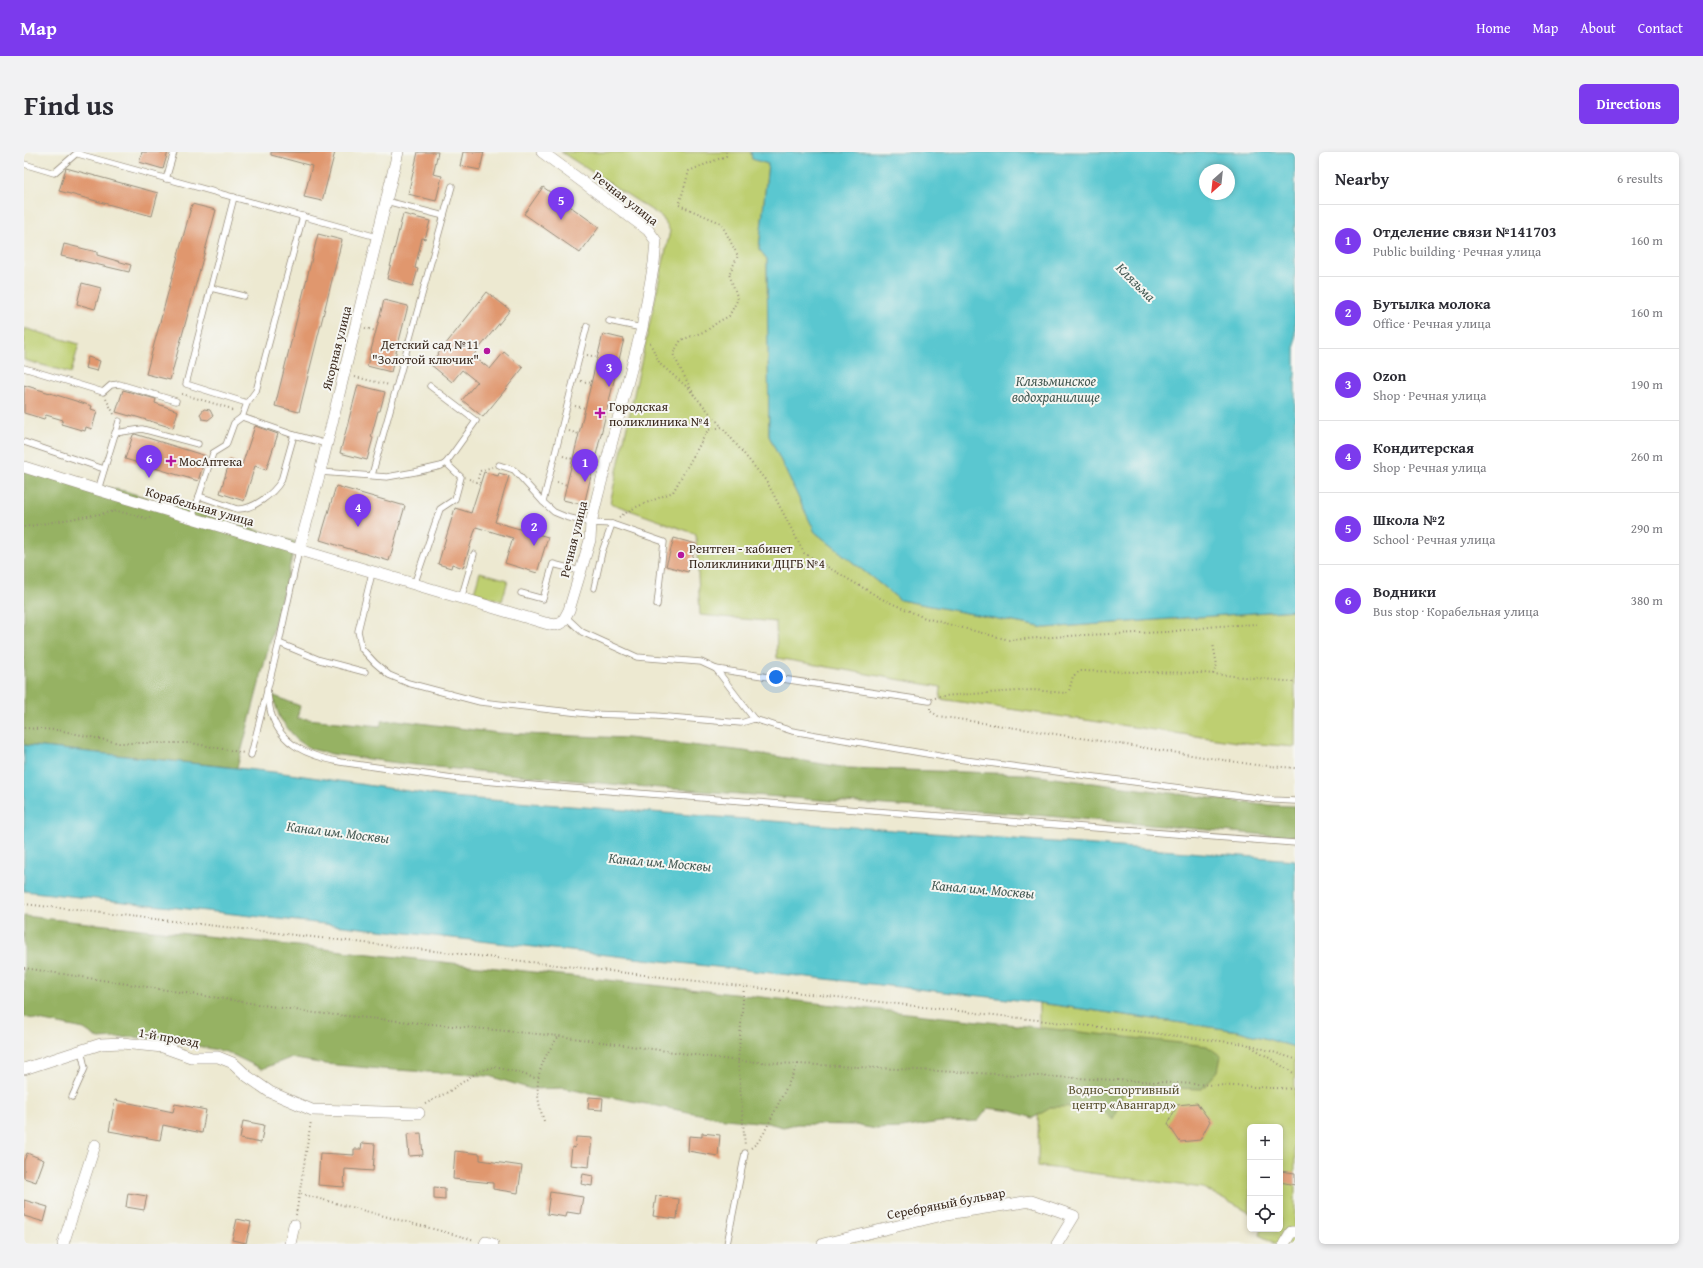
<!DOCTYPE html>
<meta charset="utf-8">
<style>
body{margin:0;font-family:"Gentium Book Plus",serif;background:#f2f2f3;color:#2b2b33}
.controls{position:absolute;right:12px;bottom:12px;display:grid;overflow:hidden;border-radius:6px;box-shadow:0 2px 6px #0003}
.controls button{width:36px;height:36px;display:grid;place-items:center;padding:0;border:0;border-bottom:1px solid #e1e1e2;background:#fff;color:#2b2b33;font:20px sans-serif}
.compass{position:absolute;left:1175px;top:12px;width:36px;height:36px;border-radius:50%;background:#fff;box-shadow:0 2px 6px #0003;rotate:207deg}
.you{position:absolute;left:752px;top:525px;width:14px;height:14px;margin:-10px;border:3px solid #fff;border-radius:50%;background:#1a73e8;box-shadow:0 0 0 6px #1a73e833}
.badge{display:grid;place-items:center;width:26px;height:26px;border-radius:50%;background:#7c3aed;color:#fff;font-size:13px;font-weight:700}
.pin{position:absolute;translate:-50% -33px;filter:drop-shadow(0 1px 2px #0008)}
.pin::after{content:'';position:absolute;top:21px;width:14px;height:12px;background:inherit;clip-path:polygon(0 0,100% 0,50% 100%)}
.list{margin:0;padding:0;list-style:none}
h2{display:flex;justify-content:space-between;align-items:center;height:52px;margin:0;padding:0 16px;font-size:17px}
h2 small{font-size:13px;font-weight:400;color:#7c7c81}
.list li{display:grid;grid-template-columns:26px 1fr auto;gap:12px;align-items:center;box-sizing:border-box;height:72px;padding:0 16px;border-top:1px solid #e1e1e2}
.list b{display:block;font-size:15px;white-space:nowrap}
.list p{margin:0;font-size:13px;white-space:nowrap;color:#7c7c81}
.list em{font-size:13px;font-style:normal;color:#7c7c81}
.icon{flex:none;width:22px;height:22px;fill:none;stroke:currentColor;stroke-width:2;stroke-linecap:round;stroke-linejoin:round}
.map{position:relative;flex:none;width:1271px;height:1092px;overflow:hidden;border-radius:6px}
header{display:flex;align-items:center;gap:24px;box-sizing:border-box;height:56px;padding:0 20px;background:#7c3aed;color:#fff}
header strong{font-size:19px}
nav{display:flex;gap:22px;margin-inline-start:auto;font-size:14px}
.intro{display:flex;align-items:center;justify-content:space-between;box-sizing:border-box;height:96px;padding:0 24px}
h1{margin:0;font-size:28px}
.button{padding:10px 18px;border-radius:6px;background:#7c3aed;color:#fff;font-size:14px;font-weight:700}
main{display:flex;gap:24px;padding:0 24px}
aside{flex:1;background:#fff;border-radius:6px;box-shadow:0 2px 6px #0003}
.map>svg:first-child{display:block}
.green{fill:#becf71;stroke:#7c7c48}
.forest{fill:#96b263;stroke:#686e40}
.water{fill:#5ac7d0;stroke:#4a7877;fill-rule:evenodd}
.building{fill:#e0976e}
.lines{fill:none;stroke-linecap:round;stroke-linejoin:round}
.lane-casing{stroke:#948a78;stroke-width:7}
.street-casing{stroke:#948a78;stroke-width:12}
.path{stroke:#948a78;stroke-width:2;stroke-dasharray:1 3;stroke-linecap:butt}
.lane{stroke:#fff;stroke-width:5.5}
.street{stroke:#fff;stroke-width:11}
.poi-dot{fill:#b5179e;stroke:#f6f6f2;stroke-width:1.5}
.labels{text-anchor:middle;stroke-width:4;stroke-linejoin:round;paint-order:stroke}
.street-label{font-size:13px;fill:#3b2a1e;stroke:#f6f6f2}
.poi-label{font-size:13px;fill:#3b2a1e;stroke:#f6f6f2;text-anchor:start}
.park-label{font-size:13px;fill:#5c5333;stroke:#f6f6f2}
.water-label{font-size:14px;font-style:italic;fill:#445953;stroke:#f6f6f2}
</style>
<header>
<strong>Map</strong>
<nav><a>Home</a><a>Map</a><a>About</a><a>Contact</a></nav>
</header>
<div class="intro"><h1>Find us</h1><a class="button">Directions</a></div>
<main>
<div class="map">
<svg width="1271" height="1092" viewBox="0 0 1271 1092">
<rect width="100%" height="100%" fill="#f6f6f2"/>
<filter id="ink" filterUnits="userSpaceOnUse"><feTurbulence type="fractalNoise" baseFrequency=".025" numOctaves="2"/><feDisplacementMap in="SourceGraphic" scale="8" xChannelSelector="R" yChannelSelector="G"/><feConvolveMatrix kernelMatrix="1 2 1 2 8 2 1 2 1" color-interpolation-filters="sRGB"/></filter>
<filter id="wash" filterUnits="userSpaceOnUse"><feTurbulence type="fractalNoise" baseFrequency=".012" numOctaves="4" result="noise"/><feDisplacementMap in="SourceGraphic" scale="16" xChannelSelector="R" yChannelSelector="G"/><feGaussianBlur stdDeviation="0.9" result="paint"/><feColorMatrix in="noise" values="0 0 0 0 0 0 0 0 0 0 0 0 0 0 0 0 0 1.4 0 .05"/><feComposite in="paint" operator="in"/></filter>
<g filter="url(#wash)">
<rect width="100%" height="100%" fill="#ede9d1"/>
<g class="green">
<path d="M537,0H727L728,7L744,12L735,97L743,107L745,284L791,380L876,448L1021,476L1271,458V595L1213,590L916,547L917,535L753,506L752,470L676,463L672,382L586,351L646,79L638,65Z"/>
<path d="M0,176L55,192L47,221L0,208Z"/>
<path d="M456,420L484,428L478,449L450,440Z"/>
<path d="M1015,851L1215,879L1271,895V1092H1248L1249,1090L1235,1083L1237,1077H1256V975H1226V1061L1179,1036L1014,1014Z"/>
</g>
<g class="forest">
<path d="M0,318L100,339L272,390L213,616L0,593Z"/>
<path d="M248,543L276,554L273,566L356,574L358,569L372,568L474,581L604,586L720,599L823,616L999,622L1240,653L1271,654V684L1243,683L1011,663L861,653L597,633L381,612L308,602L287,597L272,587L256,566Z"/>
<path d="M0,764L1183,894L1197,904L1194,919L1178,937L1126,935L1100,938L1089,968L1074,954L1028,955L1009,966L987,959L964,956L954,969L916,970L878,976L852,977L831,973L773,972L759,975L744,971L701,967L539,936L507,937L465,924L357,917L301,912L266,906L238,917L203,900L149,889L108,885L75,887L60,877L0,865Z"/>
</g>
<g class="water">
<path d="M727,0H1271V458L1021,476L876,448L791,380L745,284L743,107L735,97L744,12L728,7ZM1181,18H1205V42H1181Z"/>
<path d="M0,593L259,621L426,645L1271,708V895L1215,879L1002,849L0,739Z"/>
</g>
<g id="blocks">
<g class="building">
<path d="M118,0H144L139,17L115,10Z"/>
<path d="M247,0H311L298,49L280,45L288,14L247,3Z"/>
<path d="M394,0H414L409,22L418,24L412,49L384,42Z"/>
<path d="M439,0H460L456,18L436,14Z"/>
<path d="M42,16L134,41L128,64L35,39Z"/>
<path d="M519,35L575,75L556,101L500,62Z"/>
<path d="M168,52L192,58L146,228L122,222Z"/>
<path d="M379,62L406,69L401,87L398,86L391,116L394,117L389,134L363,127Z"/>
<path d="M294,82L318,88L275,260L251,254Z"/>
<path d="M40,92L73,100V103L107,113L105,120L37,104Z"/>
<path d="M58,131L77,136L71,157L53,152Z"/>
<path d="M463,140L486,158L449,204L466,217L480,200L499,216L459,265L438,248L453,230L438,218L428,230L406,212Z"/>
<path d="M360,148L384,154L367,220L343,214Z"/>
<path d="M579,182L600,187L560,353L539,348Z"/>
<path d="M64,205L76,209L73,219L61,216Z"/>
<path d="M0,233L68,254L67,257L73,259L68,277L62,275L61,279L37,272L39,268L22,263L20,267L0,261Z"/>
<path d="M334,233L361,240L356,259H354L347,285L349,286L343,308L316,301Z"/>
<path d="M99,238L132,247L131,251L154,259L149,276L106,263V264L92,260Z"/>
<path d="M180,257L186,258L189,264L184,268L178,267L176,262Z"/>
<path d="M231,274L254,282L242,318L231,314L220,349L196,341L206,308L218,313Z"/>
<path d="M111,282L182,304L174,329L101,307L109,283Z"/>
<path d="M460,320L474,324L475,321L485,324L471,370L524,385L513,421L481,411L489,386L452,375L439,416L428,412L427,416L414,412L431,356L447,361Z"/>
<path d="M312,334L381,354L365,409L296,388Z"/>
<path d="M650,386L672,392L664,420L642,414Z"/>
<path d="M565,945L579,946L578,958L564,957Z"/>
<path d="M91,948L149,960L151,952L182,958L178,981L139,973L136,988L85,979Z"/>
<path d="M1173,951L1186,969L1176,988L1156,990L1144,972L1153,953Z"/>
<path d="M219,969L240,973L237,991L216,987Z"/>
<path d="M397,981L399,1003L385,1004L383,982Z"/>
<path d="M678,981L696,983L694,1004L664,999L665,984L678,985Z"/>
<path d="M552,985L568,986L565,1015L546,1013L548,995L551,996Z"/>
<path d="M338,991L351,992L349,1019L321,1017L320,1035L294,1033L296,1001L330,1003V997H337Z"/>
<path d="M431,999L456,1002V1008L498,1014L494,1041L469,1037V1031L429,1027Z"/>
<path d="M3,1001L20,1008L12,1030L0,1026V1009Z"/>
<path d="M1256,1019L1271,1021V1033L1256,1030Z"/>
<path d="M559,1022L569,1024L568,1034L557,1032Z"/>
<path d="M410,1035L421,1036V1048L410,1047Z"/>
<path d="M526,1040L559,1045L556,1062L543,1060L542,1065L523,1062Z"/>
<path d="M104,1041L123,1044L120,1058L102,1055Z"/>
<path d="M632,1044L655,1047L653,1067L629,1064Z"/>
<path d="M0,1048L24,1055L20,1070L0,1064Z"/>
<path d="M213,1067L227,1070L222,1091L208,1088Z"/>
</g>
</g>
</g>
<g filter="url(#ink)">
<use href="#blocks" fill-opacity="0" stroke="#948a78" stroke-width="1"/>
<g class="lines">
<defs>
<g id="lane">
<path d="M54,2L353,85"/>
<path d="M0,12L30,21L54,0"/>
<path d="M142,27L150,0"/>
<path d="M362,49L420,64"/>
<path d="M187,136L220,144"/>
<path d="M585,169L618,176"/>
<path d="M563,174L519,350L530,360L542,365L567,371L588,372L640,390L633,453"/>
<path d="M0,216L79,240L87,233L95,232L152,249"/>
<path d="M223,251L232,239L279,64"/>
<path d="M218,265L270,283"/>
<path d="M91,281L118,277L174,292"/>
<path d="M0,290L80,317"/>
<path d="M475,313L490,318L519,350"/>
<path d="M296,320L363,325L391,320L417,314L422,311L452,269L406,234"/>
<path d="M348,323L428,34"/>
<path d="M74,338L95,269"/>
<path d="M175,344L213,357C229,358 249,342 257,329L270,283L303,292"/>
<path d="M168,366L189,301L202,293L210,271L218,265L223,251L162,232L210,45"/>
<path d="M348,421L334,479L338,497L351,511L365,523L384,531L456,550L565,562L632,564L717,571L730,567L768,579L933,607L1249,648L1271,649"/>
<path d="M390,433L416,357L431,347L437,325L422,311"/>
<path d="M570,436L578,400L588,372"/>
<path d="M497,441L519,447L529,412L556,419"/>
<path d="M437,447L450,402"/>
<path d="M542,465L558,480L613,505L677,510L692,517L730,567"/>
<path d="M255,491L296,508L341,520"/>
<path d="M692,517L905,549"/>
<path d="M243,536C244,544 245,553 247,561C257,594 285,604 316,610L436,627L493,632L1271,691"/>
<path d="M227,603L255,491L275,398"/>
<path d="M48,945L61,916L57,898"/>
<path d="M703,1092L721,1001"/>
</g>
<g id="street">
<path d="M0,315L74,338L521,471L531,473L538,471L545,458L566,388L567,371L574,342L618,176L630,111L632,89L624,78L518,0"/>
<path d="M275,398L296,320L374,0"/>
<path d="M0,917L77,892L98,891L139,895L167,905H194L209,911L223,924L246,940L288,958L395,961"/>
<path d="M39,1092L71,993"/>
<path d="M266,1092L270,1073"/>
<path d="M461,1092L462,1090L469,1092"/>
<path d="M799,1092L923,1062L1007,1049L1050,1064L1033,1092"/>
<path d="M1260,1092L1267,1080H1271"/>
</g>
</defs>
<use href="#lane" class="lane-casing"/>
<use href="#street" class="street-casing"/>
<g class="path">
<path d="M341,176L352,179"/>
<path d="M626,191L636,212L663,235L698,275"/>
<path d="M563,203L574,205"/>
<path d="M331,225L365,233"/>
<path d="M557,229L568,231"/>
<path d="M158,242L205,256L210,260"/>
<path d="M670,243L649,202L657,188L682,179L694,170L705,164L714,147L705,122L714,104L697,71L655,53L665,19L702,4V0"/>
<path d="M82,247L90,262"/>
<path d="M551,254L561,256"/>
<path d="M545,279L555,282"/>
<path d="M539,304L549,307"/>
<path d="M445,327L453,330L456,319L468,315"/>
<path d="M533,330L543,333"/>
<path d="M595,365L610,356L649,340L684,278L698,275L743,330L780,401L858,447L901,466L985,488L1059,483L1143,480L1194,474L1234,472"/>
<path d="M0,375L93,359L125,367L126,365"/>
<path d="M1189,522L1193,513L1189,492"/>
<path d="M911,546L918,544L1009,538L1041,541L1045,539L1049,524L1056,519L1179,521L1271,530"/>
<path d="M906,556V559L914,564L1232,613L1271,616"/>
<path d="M0,576L34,578L95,591H167L220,601"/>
<path d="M0,752L1223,892L1271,922"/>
<path d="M0,816L291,861L535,884L714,909L1271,937"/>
<path d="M720,835L714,909L721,994"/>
<path d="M1227,893L1271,907"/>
<path d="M401,952L424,940L455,919L470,915L493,920L513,927"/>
<path d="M520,969C508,934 513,913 535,884"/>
<path d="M727,996L733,991L740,981L774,912"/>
<path d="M277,1042L451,1088"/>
<path d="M272,1063L287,969"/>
</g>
<use href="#lane" class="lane"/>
<use href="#street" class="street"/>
</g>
</g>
<g class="poi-dot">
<circle cx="463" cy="199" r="4"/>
<path d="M574 255h4v4h4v4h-4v4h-4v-4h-4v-4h4z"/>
<path d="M145 303h4v4h4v4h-4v4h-4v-4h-4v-4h4z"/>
<circle cx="657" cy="403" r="4"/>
</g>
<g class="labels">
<g class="street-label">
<text transform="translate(602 46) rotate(38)" y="5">Речная улица</text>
<text transform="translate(312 196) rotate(-76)" y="5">Якорная улица</text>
<text transform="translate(176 354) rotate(16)" y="5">Корабельная улица</text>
<text transform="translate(549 387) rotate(-76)" y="5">Речная улица</text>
<text transform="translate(145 885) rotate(10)" y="5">1-й проезд</text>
<text transform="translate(922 1051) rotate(-11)" y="5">Серебряный бульвар</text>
</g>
<g class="poi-label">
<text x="455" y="197" text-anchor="end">Детский сад №11<tspan x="455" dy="15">"Золотой ключик"</tspan></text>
<text x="585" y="259">Городская<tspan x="585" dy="15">поликлиника №4</tspan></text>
<text x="155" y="314">МосАптека</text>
<text x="665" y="401">Рентген - кабинет<tspan x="665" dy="15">Поликлиники ДЦГБ №4</tspan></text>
</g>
<g class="park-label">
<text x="1100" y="942">Водно-спортивный<tspan x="1100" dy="15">центр «Авангард»</tspan></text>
</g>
<g class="water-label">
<text transform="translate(1112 130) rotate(45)" y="5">Клязьма</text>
<text x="1032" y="234">Клязьминское<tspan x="1032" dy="16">водохранилище</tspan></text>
<text transform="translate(314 680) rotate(7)" y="5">Канал им. Москвы</text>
<text transform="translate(636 710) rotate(5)" y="5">Канал им. Москвы</text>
<text transform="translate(959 737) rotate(5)" y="5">Канал им. Москвы</text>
</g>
</g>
</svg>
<div class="controls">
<button>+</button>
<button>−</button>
<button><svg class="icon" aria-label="locate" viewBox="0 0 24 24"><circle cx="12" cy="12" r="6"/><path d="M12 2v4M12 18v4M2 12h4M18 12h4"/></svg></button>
</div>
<svg class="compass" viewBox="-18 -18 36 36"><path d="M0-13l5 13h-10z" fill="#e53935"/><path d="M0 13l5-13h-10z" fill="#7c7c81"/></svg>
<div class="you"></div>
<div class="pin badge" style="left:561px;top:330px">1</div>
<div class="pin badge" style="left:510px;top:394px">2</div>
<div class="pin badge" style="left:585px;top:235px">3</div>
<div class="pin badge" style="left:334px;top:375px">4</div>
<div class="pin badge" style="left:537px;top:68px">5</div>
<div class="pin badge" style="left:125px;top:326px">6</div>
</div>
<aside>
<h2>Nearby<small>6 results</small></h2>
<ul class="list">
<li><span class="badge">1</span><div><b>Отделение связи №141703</b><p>Public building · Речная улица</p></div><em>160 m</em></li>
<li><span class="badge">2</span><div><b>Бутылка молока</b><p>Office · Речная улица</p></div><em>160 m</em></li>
<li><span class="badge">3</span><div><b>Ozon</b><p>Shop · Речная улица</p></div><em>190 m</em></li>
<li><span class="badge">4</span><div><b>Кондитерская</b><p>Shop · Речная улица</p></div><em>260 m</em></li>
<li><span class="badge">5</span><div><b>Школа №2</b><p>School · Речная улица</p></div><em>290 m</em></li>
<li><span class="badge">6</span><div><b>Водники</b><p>Bus stop · Корабельная улица</p></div><em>380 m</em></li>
</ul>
</aside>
</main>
